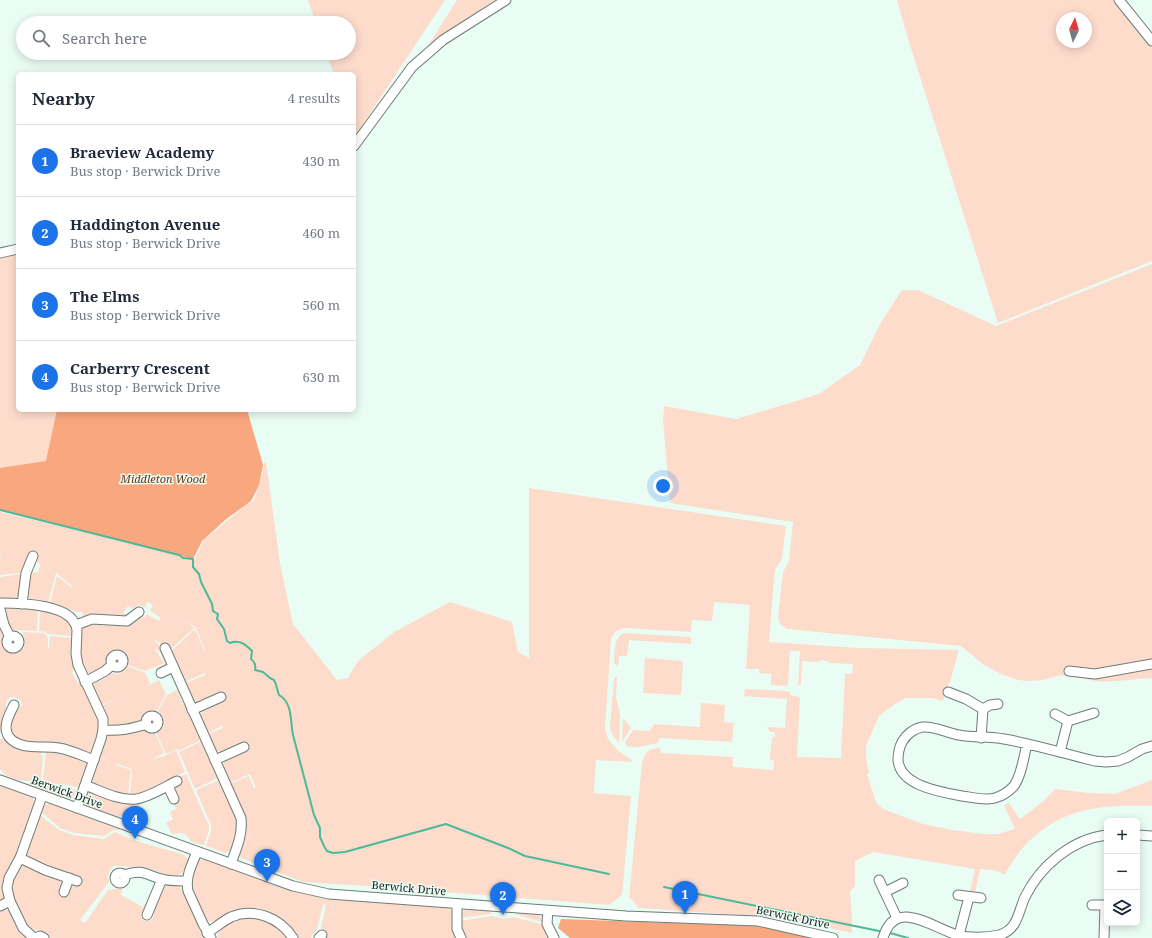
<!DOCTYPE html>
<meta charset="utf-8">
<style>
body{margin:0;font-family:"Noto Serif",serif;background:#f6f6f7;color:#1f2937}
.controls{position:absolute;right:12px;bottom:12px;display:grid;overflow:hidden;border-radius:6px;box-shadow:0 2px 10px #0003}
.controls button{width:36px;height:36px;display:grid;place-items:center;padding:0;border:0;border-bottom:1px solid #e0e1e3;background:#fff;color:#1f2937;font:20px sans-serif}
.compass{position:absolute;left:1056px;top:12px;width:36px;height:36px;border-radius:50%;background:#fff;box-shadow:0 2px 10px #0003;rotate:5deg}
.you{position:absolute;left:663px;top:486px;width:14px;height:14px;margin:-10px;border:3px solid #fff;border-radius:50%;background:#1a73e8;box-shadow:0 0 0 6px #1a73e833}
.badge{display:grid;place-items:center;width:26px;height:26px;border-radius:50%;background:#1a73e8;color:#fff;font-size:13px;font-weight:700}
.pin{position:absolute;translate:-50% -33px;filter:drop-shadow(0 1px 2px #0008)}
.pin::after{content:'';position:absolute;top:21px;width:14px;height:12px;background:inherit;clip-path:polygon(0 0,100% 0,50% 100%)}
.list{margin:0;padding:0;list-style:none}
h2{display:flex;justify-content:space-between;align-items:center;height:52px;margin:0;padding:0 16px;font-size:17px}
h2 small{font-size:13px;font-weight:400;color:#747a83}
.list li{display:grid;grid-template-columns:26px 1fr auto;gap:12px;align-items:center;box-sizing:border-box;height:72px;padding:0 16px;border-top:1px solid #e0e1e3}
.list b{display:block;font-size:15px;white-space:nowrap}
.list p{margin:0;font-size:13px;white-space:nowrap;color:#747a83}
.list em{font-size:13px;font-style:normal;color:#747a83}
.icon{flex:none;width:22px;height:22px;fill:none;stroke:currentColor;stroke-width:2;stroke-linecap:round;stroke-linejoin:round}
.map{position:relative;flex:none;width:1152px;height:938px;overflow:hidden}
.search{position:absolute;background:#fff;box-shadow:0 2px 10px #0003;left:16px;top:16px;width:340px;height:44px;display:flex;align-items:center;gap:10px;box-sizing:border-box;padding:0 14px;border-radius:22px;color:#747a83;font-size:15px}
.panel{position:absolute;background:#fff;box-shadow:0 2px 10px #0003;left:16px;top:72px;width:340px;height:340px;border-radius:6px}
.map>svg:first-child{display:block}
.green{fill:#fddccc;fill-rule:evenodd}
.forest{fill:#f9a77e}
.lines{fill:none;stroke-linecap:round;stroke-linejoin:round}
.stream{stroke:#4cb998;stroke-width:2}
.minor-casing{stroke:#6c7c76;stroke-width:11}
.minor{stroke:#fff;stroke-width:9}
.labels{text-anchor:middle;stroke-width:3;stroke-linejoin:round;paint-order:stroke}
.park-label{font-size:11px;font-style:italic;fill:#6a3619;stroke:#eafdf5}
.street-label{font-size:11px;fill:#191f1d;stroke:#eafdf5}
</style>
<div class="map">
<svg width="1152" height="938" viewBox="0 0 1152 938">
<rect width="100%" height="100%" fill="#eafdf5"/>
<g class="green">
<path d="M308,0H445L355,136L354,74H334L326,53H349V23H316Z"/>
<path d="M457,0H495L428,46Z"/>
<path d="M897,0H1114L1127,18L1152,47V261L998,323L909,42ZM1062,18H1086V42H1062Z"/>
<path d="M18,249V410H247L263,465L260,481L262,476L264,463H266L267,468L280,564L293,624L337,680L348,678L358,661L394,632L450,602L512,622L518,652L529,658V488L786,526L782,559L775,570L769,642L859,648L959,650L950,682L946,689L943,701L932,698H906L895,704L879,716L866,746V757L869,773L867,774L876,802L883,809L923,824L952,830L982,834H998L1015,829L1004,805L1009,803L1020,819L1045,800L1055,789L1089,793L1115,794L1152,780V806C1111,805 1075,805 1041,831C1036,835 1030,840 1025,845C1017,854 1011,865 1004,875C997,869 989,870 980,869L975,893L970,892L975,869L873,852L855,861V886L850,891L852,918V933L811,924L771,917L638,908L632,899H629L642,763C646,751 647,749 660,748L661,753L733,757V767L773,770L774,760H770L772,737H775V732H770L767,727L785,728L787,699L744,696L745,689L785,691L790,692V695L800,697L797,757L841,758L845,674H852L853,664L829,663L828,661L821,660L818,662L802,661L801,685H798L800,651H790L788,684L786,686L771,685V674L759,673V669H746L750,605L714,602L712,621L692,620L691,632L625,628C618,629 614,632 611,639L605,729L608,739L615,747L617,750L630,759L633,762L596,760L594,793L631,796L622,895L609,905L366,886L303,882L241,858L239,854C241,847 245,840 246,833C248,815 237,799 230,784L249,776L254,788H256L250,774L230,783C227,776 220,768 225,761L247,751L244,743L221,752L216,750L208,734L223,728L222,726L208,733C205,726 198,717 202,711L225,701L221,692L200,702H196L193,700L186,683L205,675V673L185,682L171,651L195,629L204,650H205L196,628L186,620L194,628L171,649L168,644L162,647L159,642L155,640V641L158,643L166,663V665L158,670L157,668L165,664L161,654L156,648L155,649L164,663L145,671L128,665C129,655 121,645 111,652C105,655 107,660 104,665C102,668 97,670 94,672C92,673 91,674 88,673C79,670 80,636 83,629C84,625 87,624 90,623L135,619L143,617H145L147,614L159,621L161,618L150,611L153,605L148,602L144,608L140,605L135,607L133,609L128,606L123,613L129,616C114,620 98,614 83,617L82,612H77L50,603L57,576L71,587L72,586L56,573L48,603C44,602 32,601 29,598C25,594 30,578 32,573L35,572L38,573L40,565L37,561V556L29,553L21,573L0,575V558L1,552L0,554V512L156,549L0,510V253ZM258,488L254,501L246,505L204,540L195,559H193L202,541L225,520L251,501Z"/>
<path d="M1152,264V678L1103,682L1061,675L1043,680L1029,681L1018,680L1001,674L984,665L961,646L787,629L780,624L778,617L783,572L789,561L793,522L670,503L663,419L664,406L736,419L819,394L860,365L880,324L902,290H918L996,326Z"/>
<path d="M21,574L18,595L15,598L0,599V577Z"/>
<path d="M7,608H21L38,610L37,631L11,630L9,627L5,611Z"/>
<path d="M40,610C50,613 70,617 73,630C73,632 72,634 72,636L48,634L45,632L39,631Z"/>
<path d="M0,628L3,635L1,641L4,650C13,655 16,655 24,648L25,639L23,634V632L44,633L48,638V648H49L50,636L72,638L71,655L74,669L72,673L78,683L83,687L95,713L99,724L97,735L93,748L90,752H87C78,749 69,745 60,743C48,741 10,746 11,727C12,715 14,713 22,705L21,701L17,698L12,697L8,699L6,704V708L3,730L0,732Z"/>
<path d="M623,633L691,637V644L629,640L627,656H619L618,666L614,663C615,652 613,640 623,633Z"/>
<path d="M645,658L683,661L681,695L643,693Z"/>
<path d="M128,666L145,673L150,683L146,687L159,680L166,694L157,711C148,709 143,713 140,721C130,724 118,729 109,724L107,716L102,706L120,697L102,705L93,687L94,684L111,673L118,674L124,671Z"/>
<path d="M617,676L616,697L620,714L619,743L613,736L610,728L614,679Z"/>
<path d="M177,690L183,705L185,704L201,740L178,751L177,749L166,754L156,733C166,727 167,719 158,711L167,695Z"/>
<path d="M701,703L725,705L724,722L734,723L732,742L659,738L658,743C647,745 636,749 626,746L625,742L633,730L650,731L654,724L700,727Z"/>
<path d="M623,718L631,728L622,742Z"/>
<path d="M145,729L149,733H155L164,753L153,759V760L161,756L162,757L176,750L185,772C168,780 148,794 130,794L132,769L117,764L116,765L131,770L128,794H123L96,784L93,782V779L100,758L110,761L100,757L107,738L109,735H125Z"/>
<path d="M4,738L41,749V756H43L41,780H43L46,751L60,753L86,762L87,766L79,788L69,785L18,780L7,776L0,769V739Z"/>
<path d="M202,741L218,778L195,789L179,752Z"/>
<path d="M186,774L209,826V831L204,845L192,842L186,835L182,833L172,834L166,823L173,819L170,812L176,809L173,802L179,799L175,791L176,787L180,784L177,778Z"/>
<path d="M219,780L236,819C237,828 236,850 226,853L206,846L211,831V825L196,790Z"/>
<path d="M18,783L68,788L79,790C75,799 71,799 63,799Z"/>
<path d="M0,784L32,796L35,802L5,897L3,901L0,903Z"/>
<path d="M87,792L93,793L122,803H138L144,817L134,820L121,815L117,819L87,808L84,802Z"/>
<path d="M50,803L115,826L121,830H113L104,836L74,833L60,828L40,811L43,805Z"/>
<path d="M40,815L59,830L73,835L104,839L115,832L136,841L182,854L187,858L188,860L183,873C171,880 157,870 144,868C140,867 136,867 131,867C124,867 121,865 113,866C109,872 107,875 109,882L80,920L85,923L108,890L123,888L121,895L143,907L150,896L152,897C150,900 149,903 147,906C144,910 141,911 141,917L145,921L151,920L154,916L153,911L165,886L169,884L180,886L205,938H51C43,927 34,934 27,925C25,923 24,919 23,917C17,906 10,893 13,881C14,876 18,871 21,867L27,865L61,879L69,885L55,869L37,862L33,858L28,856L27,852Z"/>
<path d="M205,859L295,891L447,907L452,911V929L456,936V938H326L328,935L325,931L321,928L326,905L323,904L317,929L311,938H299C282,914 257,899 228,914C219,918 216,925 206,920L191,889L192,875L198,860Z"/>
<path d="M469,908L492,912L491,914L460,918C460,912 464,910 469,908Z"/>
<path d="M5,909L10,911L18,928L28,938H0V911Z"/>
<path d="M526,913L538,914L542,918V922L514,914Z"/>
<path d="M492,916L504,919L514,917L544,925L548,938H465L460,928V921Z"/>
<path d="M247,917C265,919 275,924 287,938H217C217,927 237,920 247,917Z"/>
</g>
<g class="forest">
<path d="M57,410H247L263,465L259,485L251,501L225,520L202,541L193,559L0,510V468L46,461Z"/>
<path d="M561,919L757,926L812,938H570L558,928Z"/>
</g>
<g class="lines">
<g class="stream">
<path d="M0,510L179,555L183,558L193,559V567L199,574L201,582L212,604L213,611L218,614L217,619L224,629L227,641L230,643C240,639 246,645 252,651L251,659C255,662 256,665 255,670L263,672L270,678L274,680C277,685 277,690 279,695C293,703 290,721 293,735L314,815L320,828V837L324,846L327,851L333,853L345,852L446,824L508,848L525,856L609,874"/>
<path d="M664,887L879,931"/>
<path d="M890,933L908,938"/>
</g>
<defs>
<g id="minor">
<path d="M1119,0L1152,41"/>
<path d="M354,146L412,67L443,40L506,0"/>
<path d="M0,253L18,249"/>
<path d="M0,603C19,603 55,604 70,617C72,619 74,622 76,625"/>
<path d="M22,604L26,573L33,556"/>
<path d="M0,609L4,625L10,637"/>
<circle cx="13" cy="642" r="6"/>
<path d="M165,648L241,818C243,835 236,849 231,864"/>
<circle cx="117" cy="661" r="6"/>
<path d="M1069,671L1095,674L1152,664"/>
<path d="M161,673L173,667"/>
<path d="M85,682L105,671L112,665"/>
<path d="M948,692L966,699L983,709L981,738"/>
<path d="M14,705C9,715 2,727 9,737C20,751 44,745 59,748C71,750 83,756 94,760"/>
<path d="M983,709L990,705L998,704"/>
<path d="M192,710L221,697"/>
<path d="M1055,714L1068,721L1094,713"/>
<circle cx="152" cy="722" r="6"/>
<path d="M103,730C121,731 130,729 147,724"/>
<path d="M1027,744C1024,756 1021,778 1013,787C1008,792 1002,796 995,798C985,801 972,797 962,796C941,792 900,786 898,760C898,754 899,748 902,742C906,735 914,728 923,727C935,726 947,733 959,735C974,738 989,736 1004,739C1034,744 1065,754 1095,761L1106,762L1118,761L1128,757L1142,749L1152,746"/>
<path d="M1060,752L1068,721"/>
<path d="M215,760L244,747"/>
<path d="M0,780L293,886L329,894L626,916L758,921L833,938"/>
<path d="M85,785C101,791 119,801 136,799C149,797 165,787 177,781"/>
<path d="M168,786L174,799"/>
<path d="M77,808L101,739L103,730V719L78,665L76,654L77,630L76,625L92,619L127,621L139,612"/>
<path d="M1137,835L1152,836"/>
<path d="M197,852C192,864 185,877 188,891L203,924L211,938"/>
<path d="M20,858L45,870L77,881"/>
<circle cx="120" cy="878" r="5"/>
<path d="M124,875C143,869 144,874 161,879C169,881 178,881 186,881"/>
<path d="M879,880L897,918"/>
<path d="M64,892L69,878"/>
<path d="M885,892L903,883"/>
<path d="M958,895L981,898"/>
<path d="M457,904V929L461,938"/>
<path d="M1092,905H1107"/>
<path d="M0,906L10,901"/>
<path d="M548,911L547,924L554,938"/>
<path d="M147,915L162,879"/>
<path d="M207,933C215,928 223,921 231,917C254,907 280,918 293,938"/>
<path d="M959,935L969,897"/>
<path d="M34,938L23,928L10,901L7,888L9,878L20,858L42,796"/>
<path d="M35,938L40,936L44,938"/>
<path d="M319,938L322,935"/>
<path d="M883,938C895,897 931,927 957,935C969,938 986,938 999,935C1018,930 1018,912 1025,897C1040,866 1072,839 1107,835"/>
<path d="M1104,938L1105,905"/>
</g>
</defs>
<use href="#minor" class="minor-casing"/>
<use href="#minor" class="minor"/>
</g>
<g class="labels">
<g class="park-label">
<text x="163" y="483">Middleton Wood</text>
</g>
<g class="street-label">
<text transform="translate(67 792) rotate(20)" y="4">Berwick Drive</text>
<text transform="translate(409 888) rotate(5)" y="4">Berwick Drive</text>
<text transform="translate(793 917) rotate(12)" y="4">Berwick Drive</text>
</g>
</g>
</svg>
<div class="controls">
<button>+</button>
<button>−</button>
<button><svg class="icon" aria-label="layers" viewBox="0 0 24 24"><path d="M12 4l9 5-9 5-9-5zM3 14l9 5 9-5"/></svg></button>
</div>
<svg class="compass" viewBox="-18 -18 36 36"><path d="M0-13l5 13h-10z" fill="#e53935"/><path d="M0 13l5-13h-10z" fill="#747a83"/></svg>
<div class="you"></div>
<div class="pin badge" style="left:685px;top:914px">1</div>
<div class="pin badge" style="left:503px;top:915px">2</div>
<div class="pin badge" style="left:267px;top:882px">3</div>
<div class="pin badge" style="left:135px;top:839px">4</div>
<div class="search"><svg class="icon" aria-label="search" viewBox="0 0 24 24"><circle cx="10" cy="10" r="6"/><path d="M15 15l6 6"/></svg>Search here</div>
<section class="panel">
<h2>Nearby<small>4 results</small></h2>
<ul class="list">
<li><span class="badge">1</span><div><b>Braeview Academy</b><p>Bus stop · Berwick Drive</p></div><em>430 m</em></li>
<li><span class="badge">2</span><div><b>Haddington Avenue</b><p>Bus stop · Berwick Drive</p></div><em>460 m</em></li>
<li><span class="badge">3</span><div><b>The Elms</b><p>Bus stop · Berwick Drive</p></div><em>560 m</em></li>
<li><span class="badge">4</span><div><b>Carberry Crescent</b><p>Bus stop · Berwick Drive</p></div><em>630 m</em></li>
</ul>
</section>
</div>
